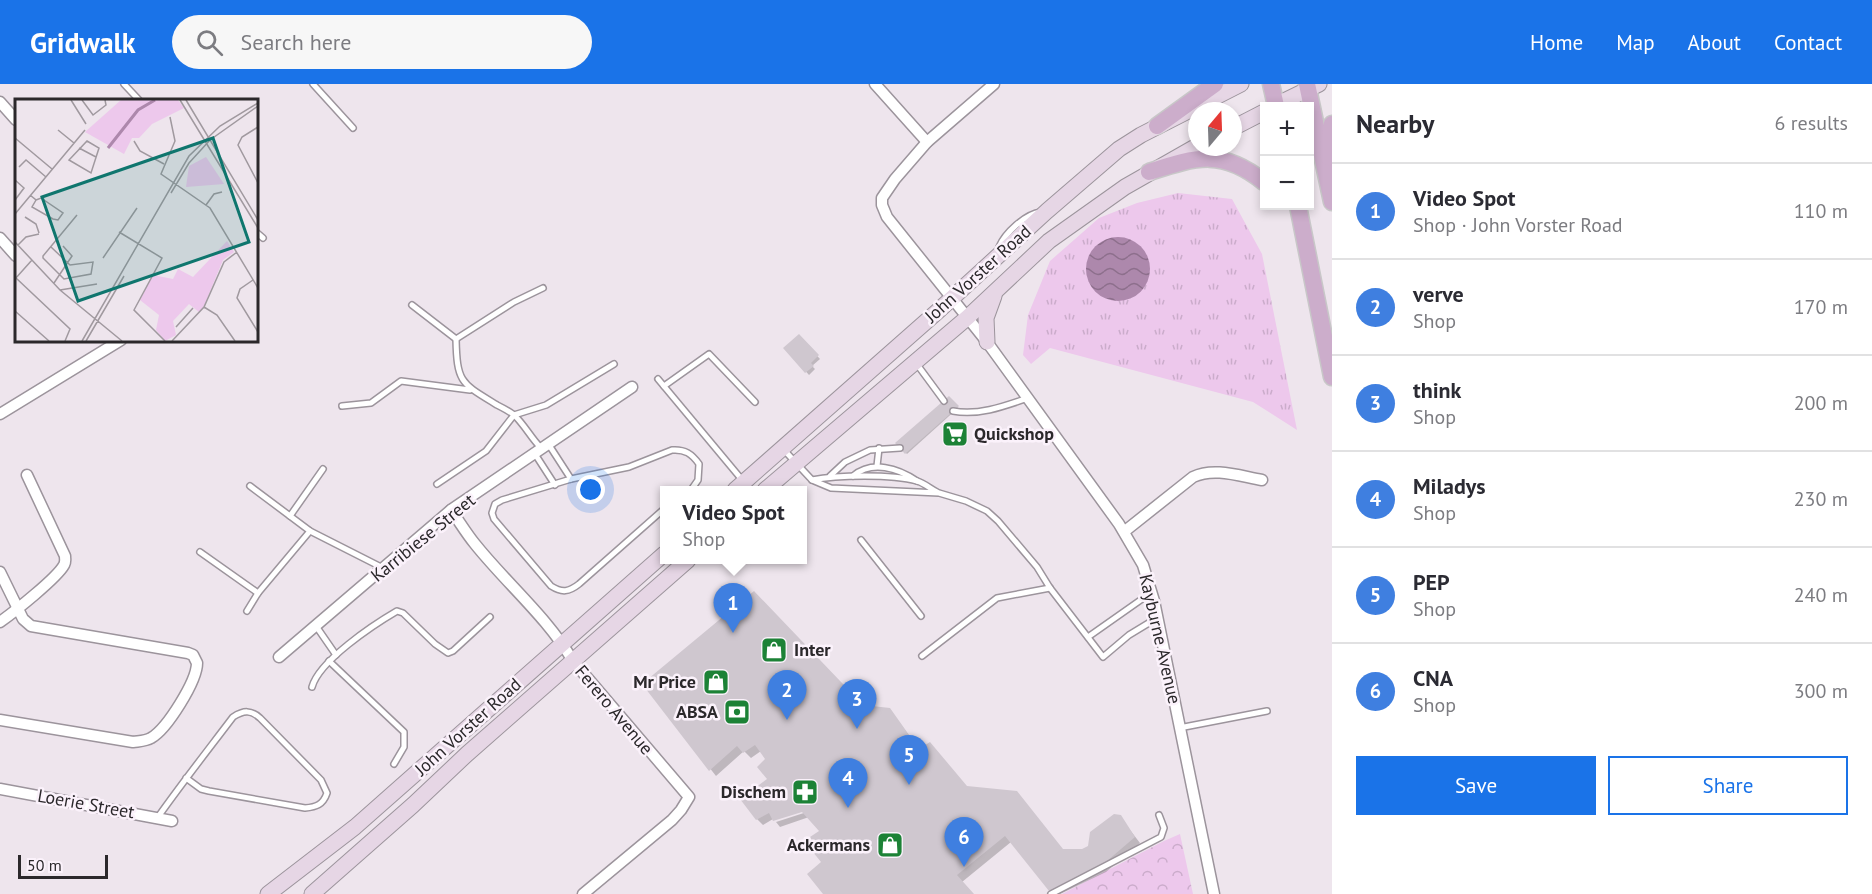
<!DOCTYPE html>
<meta charset="utf-8">
<style>
body{margin:0;font-family:"PT Sans",sans-serif;background:#f7f7f7;color:#2b2b33}
.controls{position:absolute;right:18px;top:18px;display:grid;overflow:hidden;border-radius:0px;box-shadow:0 3px 9px #0003}
.controls button{width:54px;height:54px;display:grid;place-items:center;padding:0;border:0;border-bottom:2px solid #e1e1e2;background:#fff;color:#2b2b33;font:30px sans-serif}
.compass{position:absolute;left:1188px;top:18px;width:54px;height:54px;border-radius:50%;background:#fff;box-shadow:0 3px 9px #0003;rotate:19deg}
.scale{position:absolute;left:18px;bottom:15px;width:90px;box-sizing:border-box;padding-left:6px;border:3px solid #2b282b;border-top:0;font-size:16px;line-height:21px;white-space:nowrap;color:#2b282b;-webkit-text-stroke:4px #fbf2fb;paint-order:stroke}
.you{position:absolute;left:591px;top:406px;width:21px;height:21px;margin:-15px;border:4px solid #fff;border-radius:50%;background:#1a73e8;box-shadow:0 0 0 9px #1a73e833}
.badge{display:grid;place-items:center;width:39px;height:39px;border-radius:50%;background:#1a73e8;color:#fff;font-size:20px;font-weight:700}
.pin{position:absolute;translate:-50% -50px;filter:drop-shadow(0 2px 3px #0008)}
.pin::after{content:'';position:absolute;top:32px;width:21px;height:18px;background:inherit;clip-path:polygon(0 0,100% 0,50% 100%)}
.popup{position:absolute;left:660px;top:402px;width:147px;height:78px;box-sizing:border-box;display:grid;place-content:center;border-radius:0px;background:#fff;filter:drop-shadow(0 2px 4px #0005);font-size:20px;white-space:nowrap;color:#7c7c81}
.popup b{font-size:22px;color:#2b2b33}
.popup::after{content:'';position:absolute;left:50%;top:100%;margin-left:-12px;border:12px solid transparent;border-top-color:#fff}
.list{margin:0;padding:0;list-style:none}
h2{display:flex;justify-content:space-between;align-items:center;height:78px;margin:0;padding:0 24px;font-size:26px}
h2 small{font-size:20px;font-weight:400;color:#7c7c81}
.list li{display:grid;grid-template-columns:39px 1fr auto;gap:18px;align-items:center;box-sizing:border-box;height:96px;padding:0 24px;border-top:2px solid #e1e1e2}
.list b{display:block;font-size:22px;white-space:nowrap}
.list p{margin:0;font-size:20px;white-space:nowrap;color:#7c7c81}
.list em{font-size:20px;font-style:normal;color:#7c7c81}
.actions{display:flex;gap:12px;padding:18px 24px}
.actions a{flex:1;padding:14px 0;border:2px solid #1a73e8;border-radius:0px;text-align:center;font-size:21px;color:#1a73e8}
.actions .main{background:#1a73e8;color:#fff}
.icon{flex:none;width:33px;height:33px;fill:none;stroke:currentColor;stroke-width:2;stroke-linecap:round;stroke-linejoin:round}
.map{position:relative;flex:none;width:1332px;height:810px;overflow:hidden}
header{display:flex;align-items:center;gap:36px;box-sizing:border-box;height:84px;padding:0 30px;background:#1a73e8;color:#fff}
header strong{font-size:28px}
nav{display:flex;gap:33px;margin-inline-start:auto;font-size:21px}
.search{width:420px;height:54px;background:#f7f7f7;display:flex;align-items:center;gap:15px;box-sizing:border-box;padding:0 21px;border-radius:33px;color:#7c7c81;font-size:22px}
main{display:flex}
aside{flex:1;background:#fff}
.map>svg:first-child{display:block}
.grass{fill:url(#grass-tufts)}
.forest{fill:url(#forest-crowns)}
.water{fill:url(#water-waves)}
.shadow{fill:#0003}
.building{fill:#cfc7cf}
.lines{fill:none;stroke-linecap:round;stroke-linejoin:round}
.service-casing{stroke:#9c949c;stroke-width:8}
.minor-casing{stroke:#9c949c;stroke-width:13}
.secondary-casing{stroke:#9c949c;stroke-width:17}
.primary-casing{stroke:#c8c7c8;stroke-width:19}
.service{stroke:#fff;stroke-width:5}
.minor{stroke:#fff;stroke-width:10}
.secondary{stroke:#e6d6e5;stroke-width:15}
.primary{stroke:#ccadcb;stroke-width:16}
.labels{text-anchor:middle;stroke-width:5;stroke-linejoin:round;paint-order:stroke}
.street-label{font-size:18px;fill:#2b282b;stroke:#fbf2fb}
.poi-label{font-size:18px;font-weight:bold;fill:#2b282b;stroke:#fbf2fb;text-anchor:end}
.inset-river{fill:none;stroke:#ad88ac;stroke-width:3}
.inset-road{fill:none;stroke:#a0999f;stroke-width:1.5}
.view{fill:#0f766e;fill-opacity:0.15;stroke:#0f766e;stroke-width:3}
.inset-edge{fill:none;stroke:#2b282b;stroke-width:3}
</style>
<header>
<strong>Gridwalk</strong>
<div class="search"><svg class="icon" aria-label="search" viewBox="0 0 24 24"><circle cx="10" cy="10" r="6"/><path d="M15 15l6 6"/></svg>Search here</div>
<nav><a>Home</a><a>Map</a><a>About</a><a>Contact</a></nav>
</header>
<main>
<div class="map">
<svg width="1332" height="810" viewBox="0 0 1332 810">
<defs>
<pattern id="grass-tufts" width="24" height="20" patternUnits="userSpaceOnUse" patternTransform="scale(1.5)"><rect width="24" height="20" fill="#edc8ec"/><path d="M3 7l-1-3M5 7V3M7 7l1-3M15 17l-1-3M17 17v-4M19 17l1-3" fill="none" stroke="#cbaccb"/></pattern>
<pattern id="forest-crowns" width="20" height="18" patternUnits="userSpaceOnUse" patternTransform="scale(1.5)"><rect width="20" height="18" fill="#edc8ec"/><path d="M2 6a3 3 0 1 1 6 0M12 15a3 3 0 1 1 6 0" fill="none" stroke="#cbaccb"/></pattern>
<pattern id="water-waves" width="16" height="10" patternUnits="userSpaceOnUse" patternTransform="scale(1.5)"><rect width="16" height="10" fill="#ad88ac"/><path d="M0 5q4-4 8 0t8 0" fill="none" stroke="#8d6f8c"/></pattern>
</defs>
<rect width="100%" height="100%" fill="#eee5ed"/>
<path class="grass" d="M1178,109L1232,115L1262,170L1297,346L1253,318L1050,264L1031,280L1023,271L1028,231L1050,177L1099,134L1137,119Z"/>
<path class="forest" d="M1180,750L1193,810H1062L1164,757Z"/>
<circle class="water" cx="1118" cy="185" r="32"/>
<g class="shadow">
<path d="M799,252L820,275L812,282L815,285L809,291L785,264Z"/>
<path d="M949,314L958,324L907,370L897,359Z"/>
<path d="M644,600L889,625L920,666L967,704L1063,767H1082L1090,763L1120,733L1140,759L1106,788L1060,810H1054L1050,806L1011,758L962,798L973,810H825L821,747L809,733L780,743L776,738L810,727L809,724L773,735L763,741L757,735L769,696L767,675L761,667L751,674L744,667L716,692Z"/>
</g>
<g class="building">
<path d="M799,250L819,271L811,279L814,282L805,289L783,264Z"/>
<path d="M949,312L959,322L905,370L895,359Z"/>
<path d="M754,507L863,621L890,624L919,665L930,658L967,702L1017,707L1063,765H1082L1088,762L1090,748L1114,730L1121,731L1135,753L1100,783L1049,807L1005,752L957,791L974,810H823L807,790L821,778L804,757L819,747L802,728L773,737L769,729L756,736L740,715L767,695L757,683L765,675L755,661L743,669L737,662L709,687L642,600Z"/>
</g>
<g class="lines">
<defs>
<g id="service">
<path d="M124,0L139,16"/>
<path d="M313,0L353,44"/>
<path d="M256,148L263,154"/>
<path d="M999,163C1005,149 1025,130 1041,128"/>
<path d="M412,221L456,255L514,218L543,204"/>
<path d="M456,255C457,299 461,299 497,321C503,324 509,327 514,331C524,340 531,354 541,364"/>
<path d="M916,279L944,317"/>
<path d="M658,295L743,397"/>
<path d="M664,302L709,270L755,318"/>
<path d="M342,322L371,319L401,297L470,306"/>
<path d="M953,327C978,332 1005,322 1028,314"/>
<path d="M549,361L571,395"/>
<path d="M784,366L812,396L831,404L939,409L966,417L987,427L998,437L1037,483L1050,504L1103,573L1129,551L1157,534"/>
<path d="M535,370L555,401"/>
<path d="M877,382L879,364"/>
<path d="M830,392L845,378L870,366L900,364"/>
<path d="M853,392C872,376 898,384 917,397"/>
<path d="M812,396C837,391 892,390 917,397C924,399 931,405 937,408"/>
<path d="M437,400L486,367L514,331L546,321L614,280"/>
<path d="M250,402L310,447L383,484"/>
<path d="M664,425L579,500C569,508 562,509 551,502L494,435L492,429L495,420L502,416L571,395L629,383L672,366C685,365 692,370 699,380L698,396L691,406"/>
<path d="M290,432L323,385"/>
<path d="M861,456L921,532"/>
<path d="M200,468L258,509"/>
<path d="M247,527L258,509L310,447"/>
<path d="M316,542L336,571"/>
<path d="M1088,553L1152,508"/>
<path d="M922,572L997,514L1050,504"/>
<path d="M329,577L404,648V663L394,680"/>
<path d="M312,603C319,577 373,541 397,527L403,529L435,560L448,569L453,567L490,533"/>
<path d="M1179,644L1267,627"/>
<path d="M158,733C182,699 208,666 233,633C244,626 251,626 260,634L321,696L327,709C323,721 316,723 305,724L209,707L201,705L186,694"/>
<path d="M1051,810L1161,753L1164,744L1159,731"/>
</g>
<g id="minor">
<path d="M875,0L927,58"/>
<path d="M994,0L927,58L895,95L882,114V121L887,133L987,258L1119,440L1143,481L1154,517L1214,810"/>
<path d="M0,18L16,36"/>
<path d="M0,154L16,172"/>
<path d="M0,330L121,256"/>
<path d="M451,426C459,437 466,449 475,460C507,500 547,533 573,577L689,713L681,726L672,736L583,810"/>
<path d="M1125,447L1193,393C1214,383 1239,392 1262,396"/>
<path d="M0,488L23,535L31,542L188,569L193,571L197,579C197,597 167,645 151,654C146,657 140,657 133,658L0,636"/>
<path d="M0,538C14,528 57,494 64,481C66,477 65,476 65,472L27,391"/>
<path d="M279,573L451,426L632,303"/>
<path d="M0,705L172,737"/>
</g>
<g id="secondary">
<path d="M1274,22L1319,0"/>
<path d="M1233,44L1264,28"/>
<path d="M987,258L986,234L994,212"/>
<path d="M735,406L938,227L1047,127L1119,65L1141,51L1241,0"/>
<path d="M765,406L968,233L1049,157L1125,103L1197,62"/>
<path d="M268,810L355,743L664,470"/>
<path d="M312,810L413,721L467,670L688,476"/>
</g>
<g id="primary">
<path d="M1271,0L1276,22"/>
<path d="M1307,0L1332,118"/>
<path d="M1157,42L1215,0"/>
<path d="M1329,74L1328,62L1332,40"/>
<path d="M1149,88C1196,73 1222,64 1264,98"/>
<path d="M1298,122L1332,293"/>
</g>
</defs>
<use href="#service" class="service-casing"/>
<use href="#minor" class="minor-casing"/>
<use href="#secondary" class="secondary-casing"/>
<use href="#primary" class="primary-casing"/>
<use href="#service" class="service"/>
<use href="#minor" class="minor"/>
<use href="#secondary" class="secondary"/>
<use href="#primary" class="primary"/>
</g>
<defs>
<symbol id="supermarket-square" viewBox="-11 -11 22 22"><rect x="-9" y="-9" width="18" height="18" rx="4" fill="#1c8236" stroke="#fbf2fb"/><path d="M-6-5.5h2.5l.6 2H6L4.5 2H-2.5L-4.4-4H-6ZM-1.5 3.2a1.3 1.3 0 1 0 .1 0ZM3 3.2a1.3 1.3 0 1 0 .1 0Z" fill="#fff"/></symbol>
<symbol id="shop-square" viewBox="-11 -11 22 22"><rect x="-9" y="-9" width="18" height="18" rx="4" fill="#1c8236" stroke="#fbf2fb"/><path d="M-5-2.5h2.3a2.7 3.5 0 0 1 5.4 0H5L5.5 6h-11ZM-1.5-2.5h3a1.5 2.3 0 0 0-3 0Z" fill="#fff"/></symbol>
<symbol id="bank-square" viewBox="-11 -11 22 22"><rect x="-9" y="-9" width="18" height="18" rx="4" fill="#1c8236" stroke="#fbf2fb"/><path d="M-6-4H6V4H-6ZM0-2.3a2.3 2.3 0 1 0 0 4.6a2.3 2.3 0 1 0 0-4.6Z" fill="#fff"/></symbol>
<symbol id="pharmacy-square" viewBox="-11 -11 22 22"><rect x="-9" y="-9" width="18" height="18" rx="4" fill="#1c8236" stroke="#fbf2fb"/><path d="M-2-6h4v4h4v4h-4v4h-4v-4h-4v-4h4Z" fill="#fff"/></symbol>
</defs>
<g fill-rule="evenodd">
<use href="#supermarket-square" x="940" y="335" width="30" height="30"/>
<use href="#shop-square" x="759" y="551" width="30" height="30"/>
<use href="#shop-square" x="701" y="583" width="30" height="30"/>
<use href="#bank-square" x="722" y="613" width="30" height="30"/>
<use href="#pharmacy-square" x="790" y="693" width="30" height="30"/>
<use href="#shop-square" x="875" y="746" width="30" height="30"/>
</g>
<g class="labels">
<g class="street-label">
<text transform="translate(978 190) rotate(-42)" y="6">John Vorster Road</text>
<text transform="translate(423 454) rotate(-39)" y="6">Karribiese Street</text>
<text transform="translate(1160 555) rotate(77)" y="6">Kayburne Avenue</text>
<text transform="translate(614 626) rotate(50)" y="6">Ferero Avenue</text>
<text transform="translate(468 643) rotate(-42)" y="6">John Vorster Road</text>
<text transform="translate(86 720) rotate(10)" y="6">Loerie Street</text>
</g>
<g class="poi-label">
<text x="974" y="356" text-anchor="start">Quickshop</text>
<text x="794" y="572" text-anchor="start">Inter</text>
<text x="696" y="604">Mr Price</text>
<text x="718" y="634">ABSA</text>
<text x="786" y="714">Dischem</text>
<text x="870" y="767">Ackermans</text>
</g>
</g>
<g transform="translate(15 15)">
<rect width="243" height="243" fill="#eee5ed"/>
<path d="M106,1H163L169,9L137,25L124,39H117L109,55L70,33ZM191,58L209,85L171,88L174,67Z" fill="#edc8ec"/>
<path d="M212,142L219,153L208,161L189,207L184,213L174,205L158,222L161,236L150,242L141,231L144,216L125,201L138,176L158,180L163,170L178,178Z" fill="#edc8ec"/>
<path class="inset-river" d="M93,49L123,11L140,1"/>
<path class="inset-road" d="M56,1L71,25M67,1L78,16L91,6L90,1M165,1L243,129M171,1L243,121M155,18L160,42L146,75L195,109L243,189M243,28L227,38L223,46L243,84M43,31L59,44M0,39L37,70M72,42L84,49L76,74L54,61ZM119,42L125,52L149,65M64,49L81,58M4,68L11,61L31,78M0,81L9,89L0,101M156,94L174,64L195,41L243,7M15,96L21,101L17,108L38,120L43,121L48,114L26,99L21,101M191,106L199,95L207,93M0,115L70,31M10,118L21,125L24,134M104,133L147,159L119,211L150,242M0,143L45,191L107,242M3,146L11,138L24,135M36,148L55,166L78,163L76,175L49,180L28,159V157L62,116M88,159L122,109M1,179L55,230L50,242M0,180L17,161M238,181L225,190L222,199L243,233M39,184L57,157L48,147M45,191L82,185M189,208L202,216L220,242M0,212L34,242M161,228L178,209M67,242L174,57L205,27L243,4M71,242L109,177M157,242L189,208L209,163L222,153"/>
<path class="view" d="M198,39L234,143L63,202L27,98Z"/>
<rect width="243" height="243" class="inset-edge"/>
</g>
</svg>
<div class="controls">
<button>+</button>
<button>−</button>
</div>
<svg class="compass" viewBox="-18 -18 36 36"><path d="M0-13l5 13h-10z" fill="#e53935"/><path d="M0 13l5-13h-10z" fill="#7c7c81"/></svg>
<div class="scale">50 m</div>
<div class="you"></div>
<div class="pin badge" style="left:733px;top:549px;background:#3f7fe0">1</div>
<div class="popup"><b>Video Spot</b>Shop</div>
<div class="pin badge" style="left:787px;top:636px;background:#3f7fe0">2</div>
<div class="pin badge" style="left:857px;top:645px;background:#3f7fe0">3</div>
<div class="pin badge" style="left:848px;top:724px;background:#3f7fe0">4</div>
<div class="pin badge" style="left:909px;top:701px;background:#3f7fe0">5</div>
<div class="pin badge" style="left:964px;top:783px;background:#3f7fe0">6</div>
</div>
<aside>
<h2>Nearby<small>6 results</small></h2>
<ul class="list">
<li><span class="badge" style="background:#3f7fe0">1</span><div><b>Video Spot</b><p>Shop · John Vorster Road</p></div><em>110 m</em></li>
<li><span class="badge" style="background:#3f7fe0">2</span><div><b>verve</b><p>Shop</p></div><em>170 m</em></li>
<li><span class="badge" style="background:#3f7fe0">3</span><div><b>think</b><p>Shop</p></div><em>200 m</em></li>
<li><span class="badge" style="background:#3f7fe0">4</span><div><b>Miladys</b><p>Shop</p></div><em>230 m</em></li>
<li><span class="badge" style="background:#3f7fe0">5</span><div><b>PEP</b><p>Shop</p></div><em>240 m</em></li>
<li><span class="badge" style="background:#3f7fe0">6</span><div><b>CNA</b><p>Shop</p></div><em>300 m</em></li>
</ul>
<div class="actions"><a class="main">Save</a><a>Share</a></div>
</aside>
</main>
